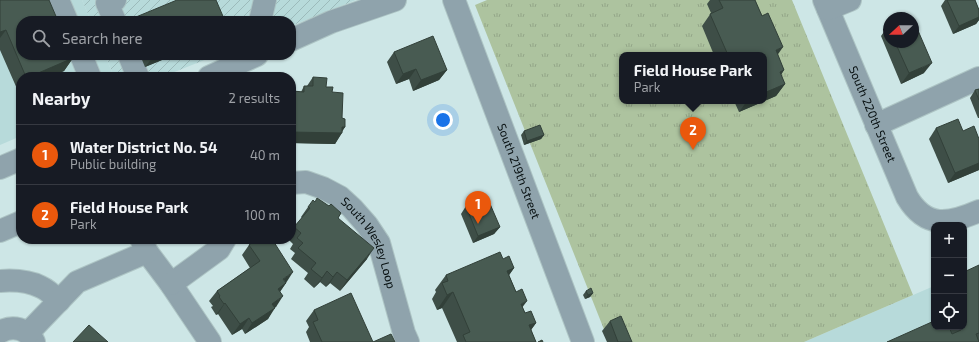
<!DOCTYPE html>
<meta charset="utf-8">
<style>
body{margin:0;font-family:"Exo 2",sans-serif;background:#242831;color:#f1f3f6}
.controls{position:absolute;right:12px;bottom:12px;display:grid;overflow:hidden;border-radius:8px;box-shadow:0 1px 3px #0004}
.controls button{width:36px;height:36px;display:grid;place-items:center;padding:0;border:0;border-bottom:1px solid #363941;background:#171b24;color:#f1f3f6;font:20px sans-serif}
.compass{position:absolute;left:883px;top:12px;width:36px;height:36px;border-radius:50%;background:#171b24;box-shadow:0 1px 3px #0004;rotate:248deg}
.you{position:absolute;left:443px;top:120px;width:14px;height:14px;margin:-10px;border:3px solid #fff;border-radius:50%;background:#1a73e8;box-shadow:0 0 0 6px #1a73e833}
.badge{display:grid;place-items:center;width:26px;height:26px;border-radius:50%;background:#ea580c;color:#fff;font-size:13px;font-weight:700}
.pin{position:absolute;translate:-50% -33px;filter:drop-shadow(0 1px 2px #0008)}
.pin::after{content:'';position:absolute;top:21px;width:14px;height:12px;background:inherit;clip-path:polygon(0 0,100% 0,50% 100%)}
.popup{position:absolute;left:619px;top:52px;width:148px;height:52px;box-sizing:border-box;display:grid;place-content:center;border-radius:8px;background:#171b24;filter:drop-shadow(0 1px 3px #0005);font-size:13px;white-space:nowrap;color:#9ea1a6}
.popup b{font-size:15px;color:#f1f3f6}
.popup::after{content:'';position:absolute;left:50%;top:100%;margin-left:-8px;border:8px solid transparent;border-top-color:#171b24}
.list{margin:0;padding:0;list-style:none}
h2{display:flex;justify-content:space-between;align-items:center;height:52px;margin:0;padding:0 16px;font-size:17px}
h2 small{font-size:13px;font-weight:400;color:#9ea1a6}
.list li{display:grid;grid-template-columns:26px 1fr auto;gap:12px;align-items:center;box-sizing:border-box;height:60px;padding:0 16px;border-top:1px solid #363941}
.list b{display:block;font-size:15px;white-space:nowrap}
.list p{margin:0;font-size:13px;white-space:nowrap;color:#9ea1a6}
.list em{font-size:13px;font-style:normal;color:#9ea1a6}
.icon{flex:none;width:22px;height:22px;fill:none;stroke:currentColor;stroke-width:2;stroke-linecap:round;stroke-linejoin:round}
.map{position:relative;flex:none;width:979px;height:342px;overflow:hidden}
.search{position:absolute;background:#171b24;box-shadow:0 1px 3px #0004;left:16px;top:16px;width:280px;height:44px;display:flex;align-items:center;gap:10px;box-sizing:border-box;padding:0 14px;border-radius:16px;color:#9ea1a6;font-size:15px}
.panel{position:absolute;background:#171b24;box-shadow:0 1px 3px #0004;left:16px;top:72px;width:280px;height:172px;border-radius:16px}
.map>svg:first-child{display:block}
.built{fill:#b7dada}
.industrial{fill:url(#industrial-furrows)}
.park{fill:url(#park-tufts);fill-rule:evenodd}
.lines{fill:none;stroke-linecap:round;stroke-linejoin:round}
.minor-casing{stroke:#adc4c4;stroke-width:24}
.minor{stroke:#8fa3ac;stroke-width:22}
.wall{fill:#3e4e47}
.shaded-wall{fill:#324039}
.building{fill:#485b52;stroke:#324039}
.labels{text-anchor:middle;stroke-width:4;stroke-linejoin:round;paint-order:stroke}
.street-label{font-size:12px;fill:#070f10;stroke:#cde6e6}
</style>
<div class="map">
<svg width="979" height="342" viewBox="0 0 979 342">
<defs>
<pattern id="industrial-furrows" width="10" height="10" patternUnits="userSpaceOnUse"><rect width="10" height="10" fill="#b7dada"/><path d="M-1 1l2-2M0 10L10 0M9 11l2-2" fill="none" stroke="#9cbaba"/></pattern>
<pattern id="park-tufts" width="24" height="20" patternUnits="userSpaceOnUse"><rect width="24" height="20" fill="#adc39f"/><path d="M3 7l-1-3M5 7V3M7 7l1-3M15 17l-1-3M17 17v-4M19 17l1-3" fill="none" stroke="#93a688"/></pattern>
</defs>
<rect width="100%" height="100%" fill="#cde6e6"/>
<g class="built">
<path d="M0,0H82L91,21H21V55H105L114,77H21V136L0,145Z"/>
<path d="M934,286V327H964L979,342H804Z"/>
</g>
<g class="industrial">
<path d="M82,0H356L291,26V21H91Z"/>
<path d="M105,55H217L162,77H114Z"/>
</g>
<path class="park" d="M487,0H792L913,295L804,342H609L475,5ZM622,55H764V101H622Z"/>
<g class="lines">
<defs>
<g id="minor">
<path d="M58,0L67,21"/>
<path id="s1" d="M454,0L583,342"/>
<path id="s2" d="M824,0L907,197C926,229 949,224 979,211"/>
<path d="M828,9L850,0"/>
<path d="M115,21L107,3L115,0"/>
<path d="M260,21L265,0"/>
<path d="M291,40L331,22L395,0"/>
<path d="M81,55L90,77"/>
<path d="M129,55L138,77"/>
<path d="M209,77L257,55"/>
<path d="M876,125L979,78"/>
<path d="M0,168L21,159"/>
<path id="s3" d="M291,183L306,182L323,188L340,197L352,208L367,225L379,243L404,333L408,342"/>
<path d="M0,231L21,222"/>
<path d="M141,239L147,252L171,284L210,342"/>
<path d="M0,281C13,280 29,281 41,287C48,290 54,296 59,301"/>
<path d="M171,284L219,249L225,239"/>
<path d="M0,332C12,325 28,328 34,342"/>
<path d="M28,333L77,282L147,252"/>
</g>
</defs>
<use href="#minor" class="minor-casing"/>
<use href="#minor" class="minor"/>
</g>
<g class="wall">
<path d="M0,0L73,58L64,71L50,77H21V89L18,91L0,50Z"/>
<path d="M710,0H755L784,70L781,75L785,84L776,96L739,112L734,101H764V55H714L702,26L711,13L707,4Z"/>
<path d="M945,0H975L979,10V20L976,24L953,34L941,6Z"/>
<path d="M136,17L225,21H133Z"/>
<path d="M889,25V42H913L924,73L901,84L881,36Z"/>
<path d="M394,52L447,70L439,80L413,91L409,79L396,84L387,62Z"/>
<path d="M140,55H174L145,67Z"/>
<path d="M313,77L326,87L332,92L342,118L345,127L335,144L291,143V93L292,91L301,92L304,86H307Z"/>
<path d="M979,89V118H978L970,98L975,90Z"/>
<path d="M936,128L963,131L979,139V170L948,183L929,139Z"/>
<path d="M524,131L544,135L541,139L524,145L521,135Z"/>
<path d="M315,202L329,206L341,213L338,218L367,259L340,291L330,283L326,287L320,282L314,288L304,279L308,273L291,259L295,253L290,249L293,244L288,239H291V231L302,218L301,217L308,207Z"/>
<path d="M466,206L500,227L494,234L473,243L461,214Z"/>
<path d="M249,245L286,283L280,292L276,307H274L268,319L245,334L242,329L232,335L218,314L216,315L211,307L213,306L209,301L217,291L250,268L242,255Z"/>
<path d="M503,259L514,268L509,275L525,313L536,323L531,330L536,342H457L442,308L437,310L432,299L436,292L435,290L446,275Z"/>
<path d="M979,265V342H887L934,327H964Z"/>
<path d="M586,291L593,293L590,297L585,299L583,295Z"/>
<path d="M314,310L373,342H310L306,332L309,327L306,321Z"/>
<path d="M610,321L632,342H607L602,331Z"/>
</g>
<g class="shaded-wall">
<path d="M979,17V20L976,24L953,34L959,26Z"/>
<path d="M6,30L0,38V32Z"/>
<path d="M783,47L774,60L776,50Z"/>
<path d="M157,55H174L145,67L153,57Z"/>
<path d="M73,58L64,71L50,77H29Z"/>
<path d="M932,63L924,73L901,84L909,73Z"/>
<path d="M416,69L409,79L396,84L403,74Z"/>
<path d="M447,70L439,80L413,91L421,80Z"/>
<path d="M784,70L775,83L780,72Z"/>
<path d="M785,84L776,96L739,112L747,101H764V93Z"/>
<path d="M21,86V89L18,91Z"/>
<path d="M342,127H345L340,133H342L335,144L291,143V132Z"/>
<path d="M544,135L541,139L524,145L527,141Z"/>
<path d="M979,163V170L948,183L955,173Z"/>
<path d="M500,227L494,234L473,243L478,236Z"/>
<path d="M374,248L367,259L340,291L347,280Z"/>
<path d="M514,268L503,284L507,271Z"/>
<path d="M327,271L320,282L314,288L322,278Z"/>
<path d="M293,272L286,283L283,279Z"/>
<path d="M337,272L330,283L326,287L333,277Z"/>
<path d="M286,283L278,294V289Z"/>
<path d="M453,292L442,308L437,310L447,295Z"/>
<path d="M593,293L590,297L585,299L588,295Z"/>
<path d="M283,296L276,307L265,314L272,304Z"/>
<path d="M527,301L516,316L521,304Z"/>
<path d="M225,303L218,314L216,315L224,304Z"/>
<path d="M275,308L268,319L245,334L252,323Z"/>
<path d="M249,318L242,329L232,335L240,324Z"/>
<path d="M536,323L525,338L529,325Z"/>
</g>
<g class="building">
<path d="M0,0H49L58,21H21V55H72L73,58L29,77H26L6,30L0,32Z"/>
<path d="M177,0H216L225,21H137L136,17Z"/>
<path d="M719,0H755L762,16L768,13L783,47L776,50L784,70L780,72L785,84L764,93V55H728L710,14L723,8Z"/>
<path d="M947,0H975L979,10V17L959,26Z"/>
<path d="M911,16L912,18H906Z"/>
<path d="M913,19L932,63L909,73L895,42H913Z"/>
<path d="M433,36L447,70L421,80L416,69L403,74L394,52Z"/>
<path d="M313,77L327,78L326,87H333L332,92L343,93L342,118L345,119V127H342V133L291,132V99H292V91L304,92V86H313Z"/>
<path d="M979,89V100L975,90Z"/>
<path d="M958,119L963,131L974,126L979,139V163L955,173L936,128Z"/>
<path d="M540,125L544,135L527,141L524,131Z"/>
<path d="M487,197L500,227L478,236L466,206Z"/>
<path d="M317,198L329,206L331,204L341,213L338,218L374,248L347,280L337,272L333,277L327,271L322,278L311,269L316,263L298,248L303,243L297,238L301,233L294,227L310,208L308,207L313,200L315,202Z"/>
<path d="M257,239H272L293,272L283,279L286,283L278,289L283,296L272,304L275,308L252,323L249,318L240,324L225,303L224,304L219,297L220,296L217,291L260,261L249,245Z"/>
<path d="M500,252L503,259L509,256L514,268L507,271L516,292L522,289L527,301L521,304L525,313L531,311L536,323L529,325L536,342H466L463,335L470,332L453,292L447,295L442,283L448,281L446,275Z"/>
<path d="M979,265V333L976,334L979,342H887L934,321V327H949L952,334L961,330L960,327H964V272Z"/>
<path d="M591,288L593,293L588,295L586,291Z"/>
<path d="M351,293L373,342H322L313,322L318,320L314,310Z"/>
<path d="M621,316L632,342H618L610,321Z"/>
<path d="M89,325L108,342H73Z"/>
<path d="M391,334L395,342H373Z"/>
<path d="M542,340L543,342H538Z"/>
</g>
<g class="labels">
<g class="street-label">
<text dy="4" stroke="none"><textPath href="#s2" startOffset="124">South 220th Street</textPath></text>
<text dy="4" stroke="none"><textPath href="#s1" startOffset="183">South 219th Street</textPath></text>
<text dy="4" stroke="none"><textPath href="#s3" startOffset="108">South Wesley Loop</textPath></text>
</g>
</g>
</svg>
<div class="controls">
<button>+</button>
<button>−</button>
<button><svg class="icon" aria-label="locate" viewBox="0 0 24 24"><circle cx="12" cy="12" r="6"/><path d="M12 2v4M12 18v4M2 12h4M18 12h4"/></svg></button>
</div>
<svg class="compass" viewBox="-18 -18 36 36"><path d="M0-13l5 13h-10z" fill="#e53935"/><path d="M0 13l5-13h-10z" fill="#9ea1a6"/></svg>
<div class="you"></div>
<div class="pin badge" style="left:478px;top:224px">1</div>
<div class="pin badge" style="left:693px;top:150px">2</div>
<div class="popup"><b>Field House Park</b>Park</div>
<div class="search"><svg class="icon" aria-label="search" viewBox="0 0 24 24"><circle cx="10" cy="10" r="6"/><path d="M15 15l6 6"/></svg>Search here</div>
<section class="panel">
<h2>Nearby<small>2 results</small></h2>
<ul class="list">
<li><span class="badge">1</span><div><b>Water District No. 54</b><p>Public building</p></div><em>40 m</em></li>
<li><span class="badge">2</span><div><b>Field House Park</b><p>Park</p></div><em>100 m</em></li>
</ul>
</section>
</div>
